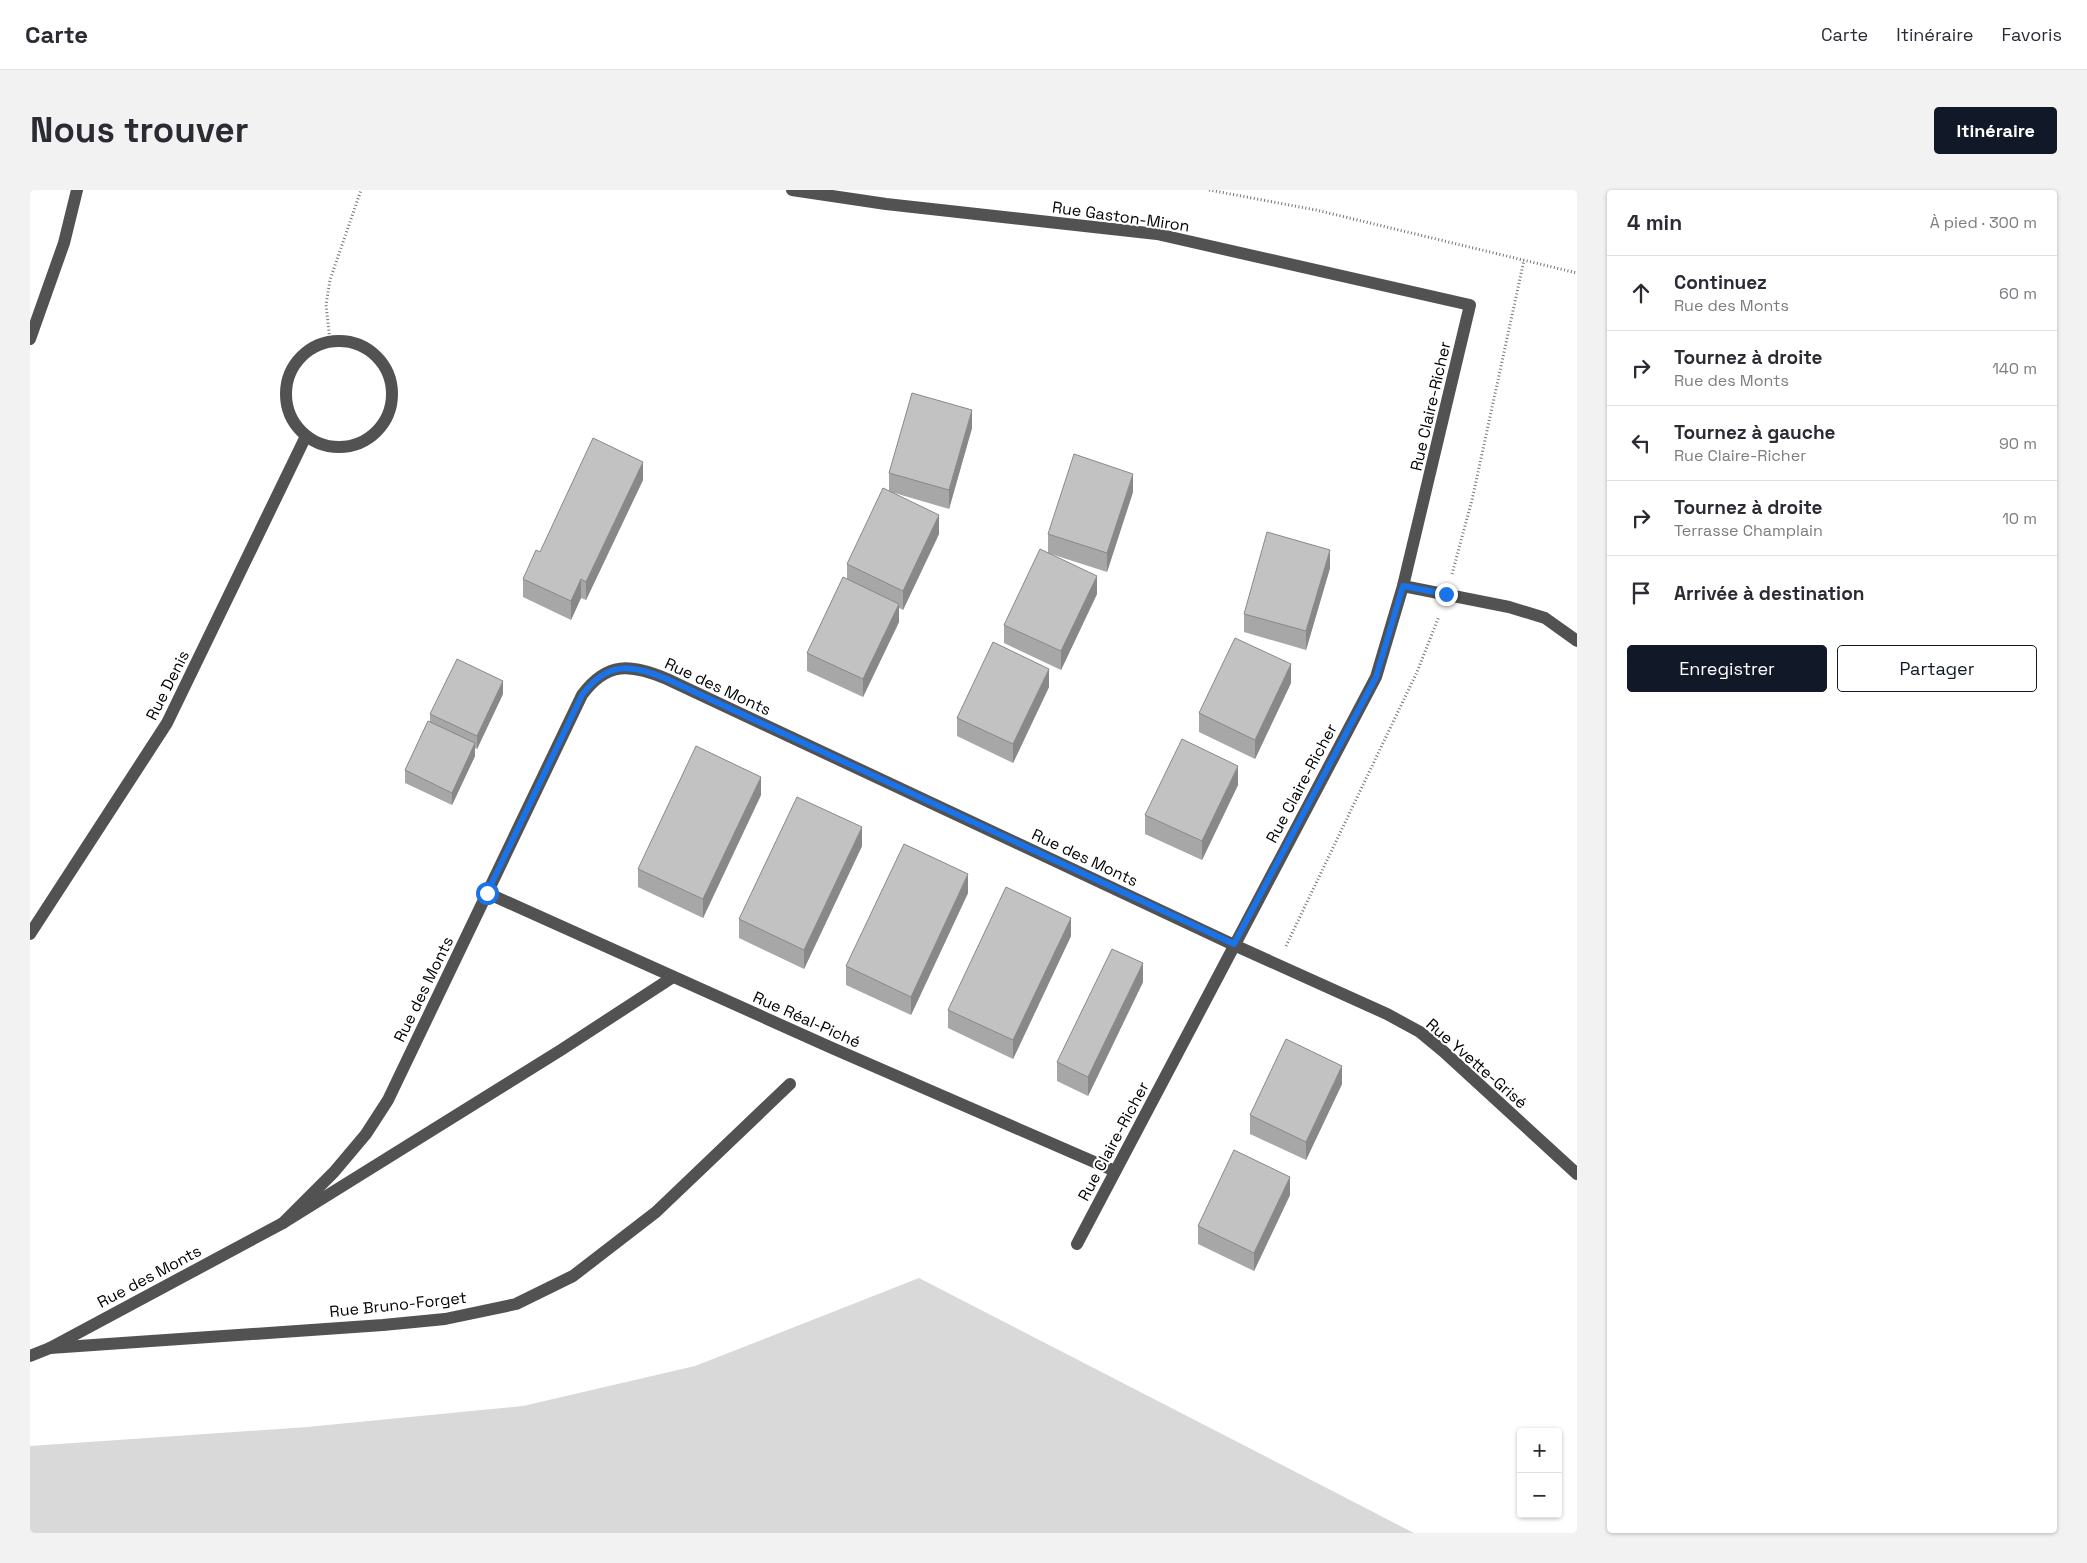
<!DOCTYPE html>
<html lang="fr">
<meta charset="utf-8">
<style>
body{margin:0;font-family:"Space Grotesk",sans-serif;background:#f2f2f3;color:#2b2b33}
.controls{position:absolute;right:15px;bottom:15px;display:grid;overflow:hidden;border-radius:5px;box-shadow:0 1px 4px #0004}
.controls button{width:45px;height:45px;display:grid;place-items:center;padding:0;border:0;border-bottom:1px solid #e1e1e2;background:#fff;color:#2b2b33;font:25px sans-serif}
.stop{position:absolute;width:15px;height:15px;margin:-11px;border:4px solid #1a73e8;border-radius:50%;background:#fff}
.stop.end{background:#1a73e8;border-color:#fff;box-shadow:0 1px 5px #0008}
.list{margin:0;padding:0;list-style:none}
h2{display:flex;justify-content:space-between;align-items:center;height:65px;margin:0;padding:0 20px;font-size:21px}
h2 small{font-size:16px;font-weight:400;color:#7c7c81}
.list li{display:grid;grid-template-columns:32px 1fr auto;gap:15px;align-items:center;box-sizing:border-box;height:75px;padding:0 20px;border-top:1px solid #e1e1e2}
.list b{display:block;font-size:19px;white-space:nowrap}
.list p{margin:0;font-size:16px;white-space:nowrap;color:#7c7c81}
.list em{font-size:16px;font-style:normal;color:#7c7c81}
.actions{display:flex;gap:10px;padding:15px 20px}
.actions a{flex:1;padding:11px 0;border:1px solid #111827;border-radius:5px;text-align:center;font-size:18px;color:#111827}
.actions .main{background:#111827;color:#fff}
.icon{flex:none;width:28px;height:28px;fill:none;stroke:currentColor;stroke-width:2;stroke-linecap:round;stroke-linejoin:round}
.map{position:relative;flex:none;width:1547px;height:1343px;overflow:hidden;border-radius:5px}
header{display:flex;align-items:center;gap:30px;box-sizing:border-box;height:70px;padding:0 25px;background:#fff;border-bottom:1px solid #e1e1e2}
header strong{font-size:24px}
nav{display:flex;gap:28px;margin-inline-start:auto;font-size:18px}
.intro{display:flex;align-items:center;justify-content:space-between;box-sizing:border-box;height:120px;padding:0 30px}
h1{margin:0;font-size:35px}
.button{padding:12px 22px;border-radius:5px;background:#111827;color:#fff;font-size:18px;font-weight:700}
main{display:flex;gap:30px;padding:0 30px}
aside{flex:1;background:#fff;border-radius:5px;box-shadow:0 1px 4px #0004}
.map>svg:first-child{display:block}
.green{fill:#d9d9d9}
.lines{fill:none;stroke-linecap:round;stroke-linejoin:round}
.path{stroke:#747474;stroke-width:3;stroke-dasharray:1 2.5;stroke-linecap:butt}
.minor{stroke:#525252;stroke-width:12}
.wall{fill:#a7a7a7}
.shaded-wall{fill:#888}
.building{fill:#c2c2c2;stroke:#888}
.route{stroke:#1a73e8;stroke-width:6}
.labels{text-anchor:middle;stroke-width:4;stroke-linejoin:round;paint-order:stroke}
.street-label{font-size:16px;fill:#000;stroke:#fff}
</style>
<header>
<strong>Carte</strong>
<nav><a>Carte</a><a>Itinéraire</a><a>Favoris</a></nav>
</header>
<div class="intro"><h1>Nous trouver</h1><a class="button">Itinéraire</a></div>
<main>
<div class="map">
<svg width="1547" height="1343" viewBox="0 0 1547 1343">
<rect width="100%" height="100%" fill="#fff"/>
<path class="green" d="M889,1088L1384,1343H0V1256L277,1237L493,1216L665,1176Z"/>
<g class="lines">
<g class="path">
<path d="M1179,0L1286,20L1547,83"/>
<path d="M300,151L296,115L300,90L331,0"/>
<path d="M1422,384L1442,310L1494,70"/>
<path d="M1256,756L1387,482L1409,426"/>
</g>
<g class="minor">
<path d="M762,0L856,14L1127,44L1440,115L1373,396L1346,487L1047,1054"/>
<path d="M0,149L34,53L47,0"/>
<circle cx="309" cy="204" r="53"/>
<path d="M1373,396L1479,417L1515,428L1547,451"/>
<path d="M457,703L802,858L1085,981"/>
<path d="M0,744L137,533L276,246"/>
<path d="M253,1033L304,982L336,944L358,910L552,505C577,471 601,474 637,489L1204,755L1357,824L1390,842L1413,861L1547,984"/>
<path d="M20,1158L353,1135L415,1129L486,1114L543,1086L626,1022L760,894"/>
<path d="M0,1166L20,1158L253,1033L531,860L643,787"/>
</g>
</g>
<g class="wall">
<path d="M942,238L919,319L861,302L909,344L873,420L869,418V432L833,507L777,481V463L817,389V374L859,301V283Z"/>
<path d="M613,290L556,410L551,408L541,430L493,407V389L510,362Z"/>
<path d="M1103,302L1077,382L1021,364L1067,404L1031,480L974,453V435L1018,362V344Z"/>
<path d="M1300,378L1276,460L1214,442V424Z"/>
<path d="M1261,493L1225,569L1169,542V523Z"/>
<path d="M1019,497L983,573L927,546V528Z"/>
<path d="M473,504L447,559L445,558V566L422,615L375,593V580L400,532V524Z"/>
<path d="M1208,595L1172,670L1115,644V625Z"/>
<path d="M731,605L673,728L608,697V679Z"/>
<path d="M832,656L774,779L709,748V729Z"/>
<path d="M938,703L881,825L816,795V776Z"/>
<path d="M1041,746L983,869L918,838V820Z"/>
<path d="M1113,792L1058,906L1027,891V872Z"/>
<path d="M1312,894L1276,970L1220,944V925Z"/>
<path d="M1260,1005L1224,1081L1168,1054V1036Z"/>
</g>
<g class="shaded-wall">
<path d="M942,220V238L919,319V300Z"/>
<path d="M613,272V290L556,410V392Z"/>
<path d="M1103,284V302L1077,382V363Z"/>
<path d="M909,325V344L873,420V401Z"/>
<path d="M1300,360V378L1276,460V441Z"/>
<path d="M1067,386V404L1031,480V461Z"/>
<path d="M551,389V408L541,430V411Z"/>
<path d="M869,414V432L833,507V489Z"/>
<path d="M1261,474V493L1225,569V550Z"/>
<path d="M1019,479V497L983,573V554Z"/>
<path d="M473,491V504L447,559V546Z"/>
<path d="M445,553V566L422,615V603Z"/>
<path d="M1208,576V595L1172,670V651Z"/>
<path d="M731,587V605L673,728V709Z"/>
<path d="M832,637V656L774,779V760Z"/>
<path d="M938,684V703L881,825V807Z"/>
<path d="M1041,728V746L983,869V850Z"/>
<path d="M1113,773V792L1058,906V887Z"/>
<path d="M1312,876V894L1276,970V952Z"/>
<path d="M1260,987V1005L1224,1081V1063Z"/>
</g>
<g class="building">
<path d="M882,203L942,220L919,300L859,283Z"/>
<path d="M563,248L613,272L556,392L551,389L541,411L493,389L506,360L510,362Z"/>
<path d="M1044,264L1103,284L1077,363L1018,344Z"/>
<path d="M853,298L909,325L873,401L817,374Z"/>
<path d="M1237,342L1300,360L1276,441L1214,424Z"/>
<path d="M1010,359L1067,386L1031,461L974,435Z"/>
<path d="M813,387L869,414L833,489L777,463Z"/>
<path d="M1205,448L1261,474L1225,550L1169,523Z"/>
<path d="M963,452L1019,479L983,554L927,528Z"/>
<path d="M427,469L473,491L447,546L400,524Z"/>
<path d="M398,531L445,553L422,603L375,580Z"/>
<path d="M1152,549L1208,576L1172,651L1115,625Z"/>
<path d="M666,556L731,587L673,709L608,679Z"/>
<path d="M767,607L832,637L774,760L709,729Z"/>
<path d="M874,654L938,684L881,807L816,776Z"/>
<path d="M976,697L1041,728L983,850L918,820Z"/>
<path d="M1082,759L1113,773L1058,887L1027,872Z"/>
<path d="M1256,849L1312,876L1276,952L1220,925Z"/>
<path d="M1204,960L1260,987L1224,1063L1168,1036Z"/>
</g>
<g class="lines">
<path class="route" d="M457,703L552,505C577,471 601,474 637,489L1204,754L1346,487L1373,396L1416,404"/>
</g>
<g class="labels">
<g class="street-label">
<text transform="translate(1091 26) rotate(8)" y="6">Rue Gaston-Miron</text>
<text transform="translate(1400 216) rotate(-77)" y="6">Rue Claire-Richer</text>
<text transform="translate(137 495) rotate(-63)" y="6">Rue Denis</text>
<text transform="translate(688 496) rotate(25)" y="6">Rue des Monts</text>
<text transform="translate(1271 593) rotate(-62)" y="6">Rue Claire-Richer</text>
<text transform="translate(1055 667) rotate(25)" y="6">Rue des Monts</text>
<text transform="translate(393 799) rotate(-64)" y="6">Rue des Monts</text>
<text transform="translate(777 829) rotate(24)" y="6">Rue Réal-Piché</text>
<text transform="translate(1447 873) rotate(41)" y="6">Rue Yvette-Grisé</text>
<text transform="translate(1083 951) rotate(-62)" y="6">Rue Claire-Richer</text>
<text transform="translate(119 1086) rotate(-28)" y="6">Rue des Monts</text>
<text transform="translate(368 1114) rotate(-6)" y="6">Rue Bruno-Forget</text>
</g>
</g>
</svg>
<div class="controls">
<button>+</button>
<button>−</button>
</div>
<div class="stop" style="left:457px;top:703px"></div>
<div class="stop end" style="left:1416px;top:404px"></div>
</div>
<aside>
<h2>4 min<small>À pied · 300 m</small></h2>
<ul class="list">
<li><svg class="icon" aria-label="ahead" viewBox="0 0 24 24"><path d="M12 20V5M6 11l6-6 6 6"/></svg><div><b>Continuez</b><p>Rue des Monts</p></div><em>60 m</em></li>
<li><svg class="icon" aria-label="right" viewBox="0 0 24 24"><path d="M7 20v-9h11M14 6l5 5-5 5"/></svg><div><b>Tournez à droite</b><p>Rue des Monts</p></div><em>140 m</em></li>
<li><svg class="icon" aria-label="left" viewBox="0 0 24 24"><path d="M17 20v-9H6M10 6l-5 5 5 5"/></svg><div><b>Tournez à gauche</b><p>Rue Claire-Richer</p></div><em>90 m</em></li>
<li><svg class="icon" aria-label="right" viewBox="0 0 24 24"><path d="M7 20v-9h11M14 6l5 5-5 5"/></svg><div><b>Tournez à droite</b><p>Terrasse Champlain</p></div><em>10 m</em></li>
<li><svg class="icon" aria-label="arrive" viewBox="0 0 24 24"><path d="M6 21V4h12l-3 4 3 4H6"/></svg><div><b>Arrivée à destination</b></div></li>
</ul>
<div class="actions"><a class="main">Enregistrer</a><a>Partager</a></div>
</aside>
</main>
